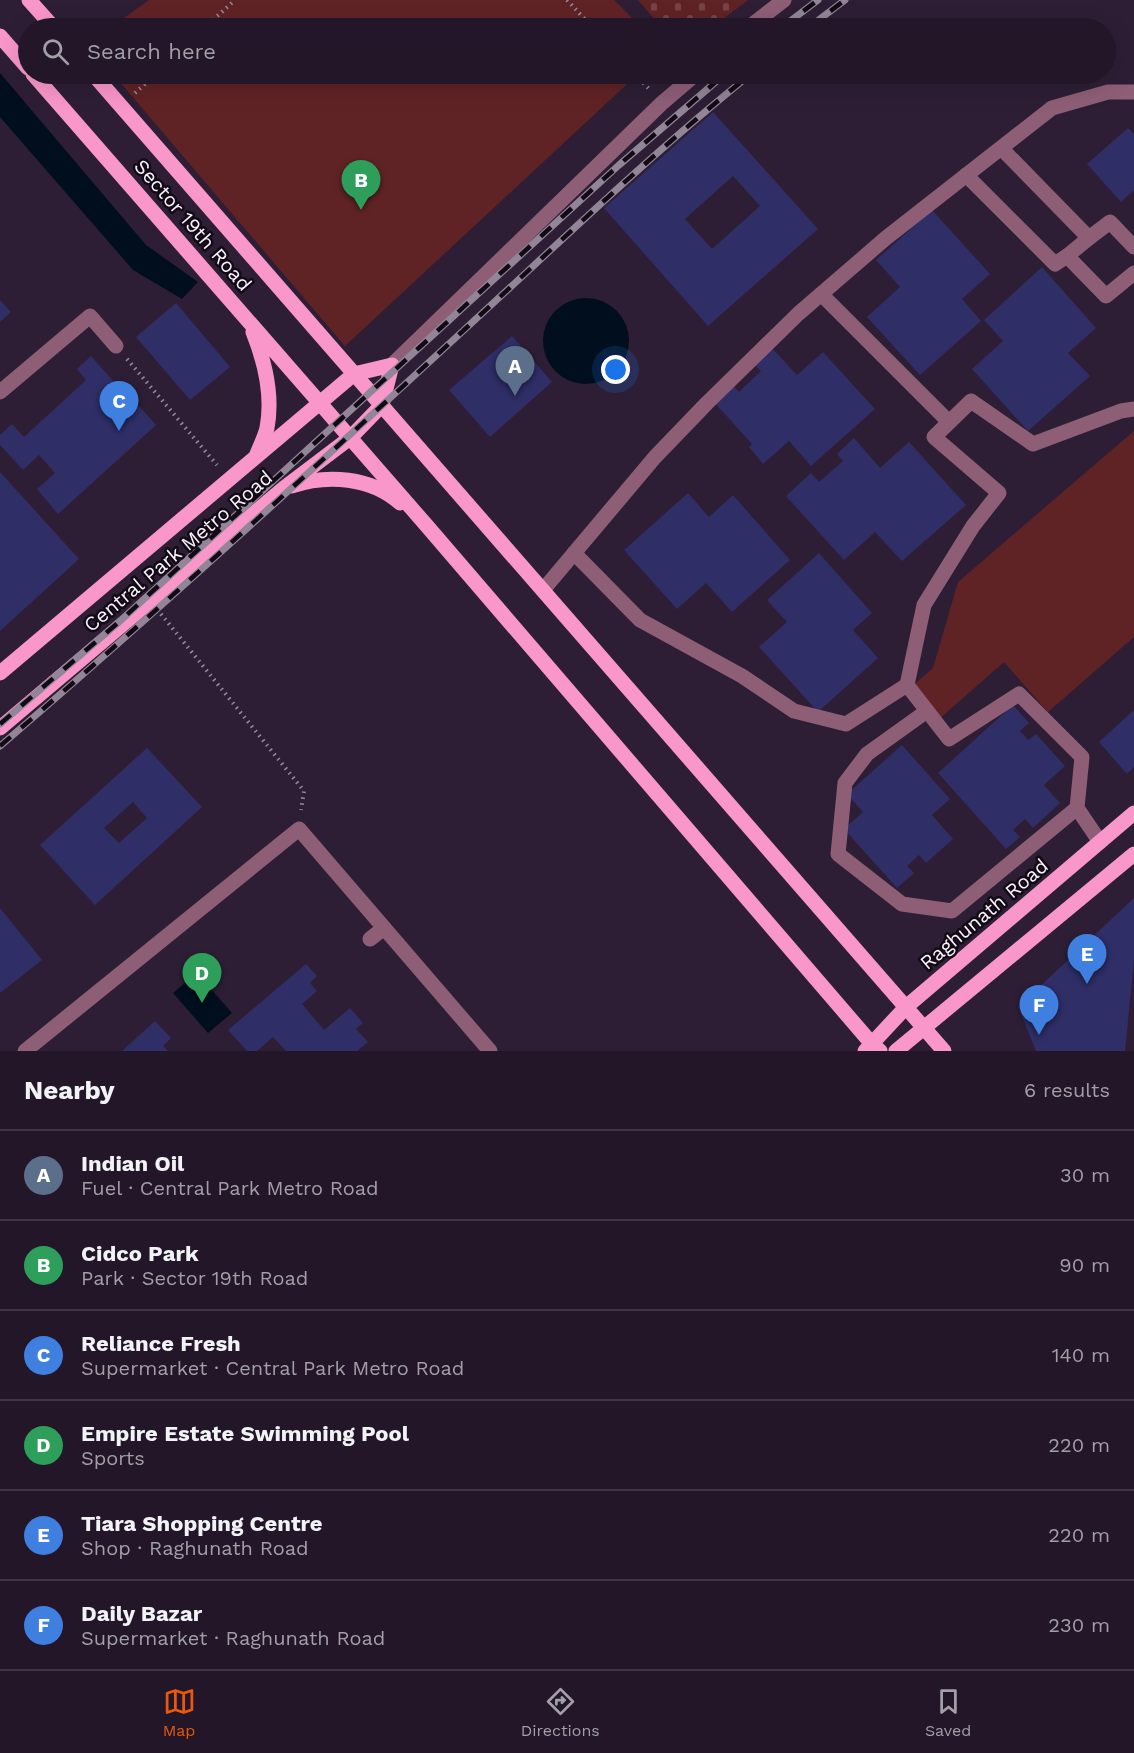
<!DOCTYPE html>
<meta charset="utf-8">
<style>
body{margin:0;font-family:"Work Sans",sans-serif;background:#2a1f30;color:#f1f3f6}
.you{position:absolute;left:616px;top:370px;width:21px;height:21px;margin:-15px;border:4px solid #fff;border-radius:50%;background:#1a73e8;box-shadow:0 0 0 9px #1a73e833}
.badge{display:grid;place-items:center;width:39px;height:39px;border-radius:50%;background:#ea580c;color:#fff;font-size:20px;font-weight:700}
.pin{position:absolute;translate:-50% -50px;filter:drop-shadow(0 2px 3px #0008)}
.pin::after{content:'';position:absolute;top:32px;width:21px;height:18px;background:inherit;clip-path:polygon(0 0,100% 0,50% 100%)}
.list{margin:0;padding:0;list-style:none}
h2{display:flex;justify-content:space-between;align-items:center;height:78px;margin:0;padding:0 24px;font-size:26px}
h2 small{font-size:20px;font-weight:400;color:#a29fa8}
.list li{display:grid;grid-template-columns:39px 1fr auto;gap:18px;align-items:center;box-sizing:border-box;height:90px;padding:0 24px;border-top:2px solid #3f3545}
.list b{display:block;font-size:22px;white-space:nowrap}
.list p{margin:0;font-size:20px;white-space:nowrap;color:#a29fa8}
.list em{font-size:20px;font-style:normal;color:#a29fa8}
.icon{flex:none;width:33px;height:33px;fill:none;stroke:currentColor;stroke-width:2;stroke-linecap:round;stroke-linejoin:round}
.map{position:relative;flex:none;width:1134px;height:1051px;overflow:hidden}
.search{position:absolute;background:#221628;box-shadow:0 6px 24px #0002;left:18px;right:18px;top:18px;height:66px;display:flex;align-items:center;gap:15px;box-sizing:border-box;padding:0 21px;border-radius:33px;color:#a29fa8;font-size:22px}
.sheet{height:618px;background:#221628}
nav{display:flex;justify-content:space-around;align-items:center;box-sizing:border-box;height:84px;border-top:2px solid #3f3545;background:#221628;font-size:16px;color:#a29fa8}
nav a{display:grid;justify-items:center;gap:3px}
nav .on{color:#ea580c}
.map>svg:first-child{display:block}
.green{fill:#602325}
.cemetery{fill:url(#cemetery-stones)}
.water{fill:#010e1d}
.building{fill:#2f2e67;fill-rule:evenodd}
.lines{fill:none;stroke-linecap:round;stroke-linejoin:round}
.path{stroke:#978b9d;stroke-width:4;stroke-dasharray:1.5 4.5;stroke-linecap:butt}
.minor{stroke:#8e5e77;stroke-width:15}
.major{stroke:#f996ca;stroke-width:15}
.rail-casing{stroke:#918597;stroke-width:7}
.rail{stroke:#120b15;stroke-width:4.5;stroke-dasharray:14;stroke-linecap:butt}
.labels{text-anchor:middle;stroke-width:5;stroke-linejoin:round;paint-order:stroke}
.street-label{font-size:20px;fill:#faf1fe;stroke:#120b15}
</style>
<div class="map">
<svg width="1134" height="1051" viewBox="0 0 1134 1051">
<defs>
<pattern id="cemetery-stones" width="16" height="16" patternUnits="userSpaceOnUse" patternTransform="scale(1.5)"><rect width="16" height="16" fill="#602325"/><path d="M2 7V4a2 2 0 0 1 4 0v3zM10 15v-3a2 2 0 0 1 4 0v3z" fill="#784346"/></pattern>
</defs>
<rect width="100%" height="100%" fill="#2d1e35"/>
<g class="green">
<path d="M149,0H614L642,28H110Z"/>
<path d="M113,74H638L345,346Z"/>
<path d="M1134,431V637L1048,712L1004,662L938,720L910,688L933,668L958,582Z"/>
</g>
<path class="cemetery" d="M638,0H748L711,28H662Z"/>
<g class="water">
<path d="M0,73L146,245L198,282L182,299L133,270L0,117Z"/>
<circle cx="586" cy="341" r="43"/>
<path d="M197,973L232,1013L208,1033L173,993Z"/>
</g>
<g class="building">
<path d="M713,112L818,229L708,326L604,208ZM733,176L760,206L712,249L685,219Z"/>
<path d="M1128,128L1134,134V190L1121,202L1087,164Z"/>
<path d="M932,210L990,274L962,299L981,321L920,375L867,317L900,287L876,260Z"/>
<path d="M1042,267L1096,328L1068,353L1090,376L1028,431L972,369L1003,341L984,320Z"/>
<path d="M0,300L11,312L0,322Z"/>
<path d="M176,303L230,367L190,400L136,337Z"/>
<path d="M512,336L552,382L490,437L449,390Z"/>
<path d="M772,348L797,375L823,352L875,409L811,466L789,441L763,464L749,447L752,444L713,401L732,384L739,392L761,371L754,364Z"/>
<path d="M91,356L114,382L111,384L126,401L130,396L156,425L58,514L37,489L55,473L39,455L23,470L0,445V435L12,424L24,437L86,380L77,369Z"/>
<path d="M854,438L880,468L909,442L966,505L902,561L875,532L844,560L786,496L811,473L819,482L843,461L837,454Z"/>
<path d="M0,472L79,559L0,631Z"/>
<path d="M688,493L709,517L733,495L790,560L732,612L706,583L677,609L624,550Z"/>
<path d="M819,553L872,613L853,630L878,658L818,712L759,647L787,622L767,600Z"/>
<path d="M1013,705L1029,723L1020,731L1028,740L1036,734L1065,766L1044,785L1060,803L1033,828L1025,819L1013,830L1020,837L1006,849L938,773Z"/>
<path d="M1134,710V767L1127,774L1099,742Z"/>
<path d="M902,745L950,799L932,815L953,839L926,863L919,855L907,866L914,873L897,888L844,829L863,812L847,794Z"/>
<path d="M147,748L202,807L95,905L40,845ZM133,802L147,818L119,843L104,828Z"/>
<path d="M1134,898V960L1125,1051H1036L1018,1007Z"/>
<path d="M0,908L42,960L0,993Z"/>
<path d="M306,964L317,976L310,983L317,991L302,1004L324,1030L350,1008L363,1023L356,1029L368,1042L357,1051H286L273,1037L257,1051H247L228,1030Z"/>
<path d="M155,1021L171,1038L163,1046L168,1051H122Z"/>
</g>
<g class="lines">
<g class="path">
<path d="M567,0L593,28"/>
<path d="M204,28L235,0"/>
<path d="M635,74L650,90"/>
<path d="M135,93L156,74"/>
<path d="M127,359L217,465"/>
<path d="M161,614L304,791L301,810"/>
</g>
<g class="minor">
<path d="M748,28L784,0"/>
<path d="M966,175L1055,264L1067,256L1089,238L1001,148"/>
<path d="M1089,238L1110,222L1134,247"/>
<path d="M1067,256L1106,296L1134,273"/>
<path d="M821,294L949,422"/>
<path d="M392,365L662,103L696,74"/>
<path d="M0,392L90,316L116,346"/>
<path d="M574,553L640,620L742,676L794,711L846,724L907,685L949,739L1019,694L1082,757L1077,808L1100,842"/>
<path d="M543,590L655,457L707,403L798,314L886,238L1052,108L1108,92H1134"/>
<path d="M907,685L924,605L973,526L999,493L934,437L971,401L1033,444L1121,411L1134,409"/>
<path d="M927,711L867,754L845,783L838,854L902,904L952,911L1077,808"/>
<path d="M370,939L384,928"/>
<path d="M25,1051L299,829L490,1051"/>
</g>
<g class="major">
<path d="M29,0L54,28"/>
<path d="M0,36L28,68"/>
<path d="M33,74L427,526L872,1044L880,1051"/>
<path d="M93,74L944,1051"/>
<path d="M253,332C265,362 273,396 267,428C265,437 260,446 257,454"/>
<path d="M292,486C327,474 371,477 400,503"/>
<path d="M0,673L354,374L392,365L382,405L350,438L284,488L0,728"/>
<path d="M865,1051L906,1007L1134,813"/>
<path d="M896,1051L1134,854"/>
</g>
<defs>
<g id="rail">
<path d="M781,28L818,0"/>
<path d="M808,28L845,0"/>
<path d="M0,724L120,621L619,165L725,74"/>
<path d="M0,746C158,611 311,471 464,330C559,243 651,154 751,74"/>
</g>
</defs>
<use href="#rail" class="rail-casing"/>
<use href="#rail" class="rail"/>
</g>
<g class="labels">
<g class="street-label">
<text transform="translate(193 225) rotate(49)" y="7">Sector 19th Road</text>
<text transform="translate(178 551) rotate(-40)" y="7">Central Park Metro Road</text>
<text transform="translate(984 914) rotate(-40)" y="7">Raghunath Road</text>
</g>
</g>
</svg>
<div class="you"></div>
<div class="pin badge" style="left:515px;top:396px;background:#5c6f8a">A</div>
<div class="pin badge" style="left:361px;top:210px;background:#2e9e5b">B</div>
<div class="pin badge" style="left:119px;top:431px;background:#3f7fe0">C</div>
<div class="pin badge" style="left:202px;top:1003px;background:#2e9e5b">D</div>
<div class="pin badge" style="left:1087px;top:984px;background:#3f7fe0">E</div>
<div class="pin badge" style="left:1039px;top:1035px;background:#3f7fe0">F</div>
<div class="search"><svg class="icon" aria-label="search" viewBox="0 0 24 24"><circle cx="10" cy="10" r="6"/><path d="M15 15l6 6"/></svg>Search here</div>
</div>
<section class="sheet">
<h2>Nearby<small>6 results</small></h2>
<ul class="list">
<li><span class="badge" style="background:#5c6f8a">A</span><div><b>Indian Oil</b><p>Fuel · Central Park Metro Road</p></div><em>30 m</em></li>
<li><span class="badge" style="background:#2e9e5b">B</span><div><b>Cidco Park</b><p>Park · Sector 19th Road</p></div><em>90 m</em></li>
<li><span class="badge" style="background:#3f7fe0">C</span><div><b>Reliance Fresh</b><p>Supermarket · Central Park Metro Road</p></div><em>140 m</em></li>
<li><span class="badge" style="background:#2e9e5b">D</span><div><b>Empire Estate Swimming Pool</b><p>Sports</p></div><em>220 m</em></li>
<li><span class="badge" style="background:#3f7fe0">E</span><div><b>Tiara Shopping Centre</b><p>Shop · Raghunath Road</p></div><em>220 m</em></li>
<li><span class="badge" style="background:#3f7fe0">F</span><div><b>Daily Bazar</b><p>Supermarket · Raghunath Road</p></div><em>230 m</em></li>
</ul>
</section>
<nav>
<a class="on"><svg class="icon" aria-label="map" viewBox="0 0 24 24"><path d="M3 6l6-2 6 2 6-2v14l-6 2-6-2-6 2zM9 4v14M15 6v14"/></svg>Map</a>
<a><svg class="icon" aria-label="directions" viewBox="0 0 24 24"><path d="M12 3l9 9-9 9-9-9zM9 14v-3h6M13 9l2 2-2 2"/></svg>Directions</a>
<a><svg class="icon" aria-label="saved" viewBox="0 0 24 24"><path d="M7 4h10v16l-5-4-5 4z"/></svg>Saved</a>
</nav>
